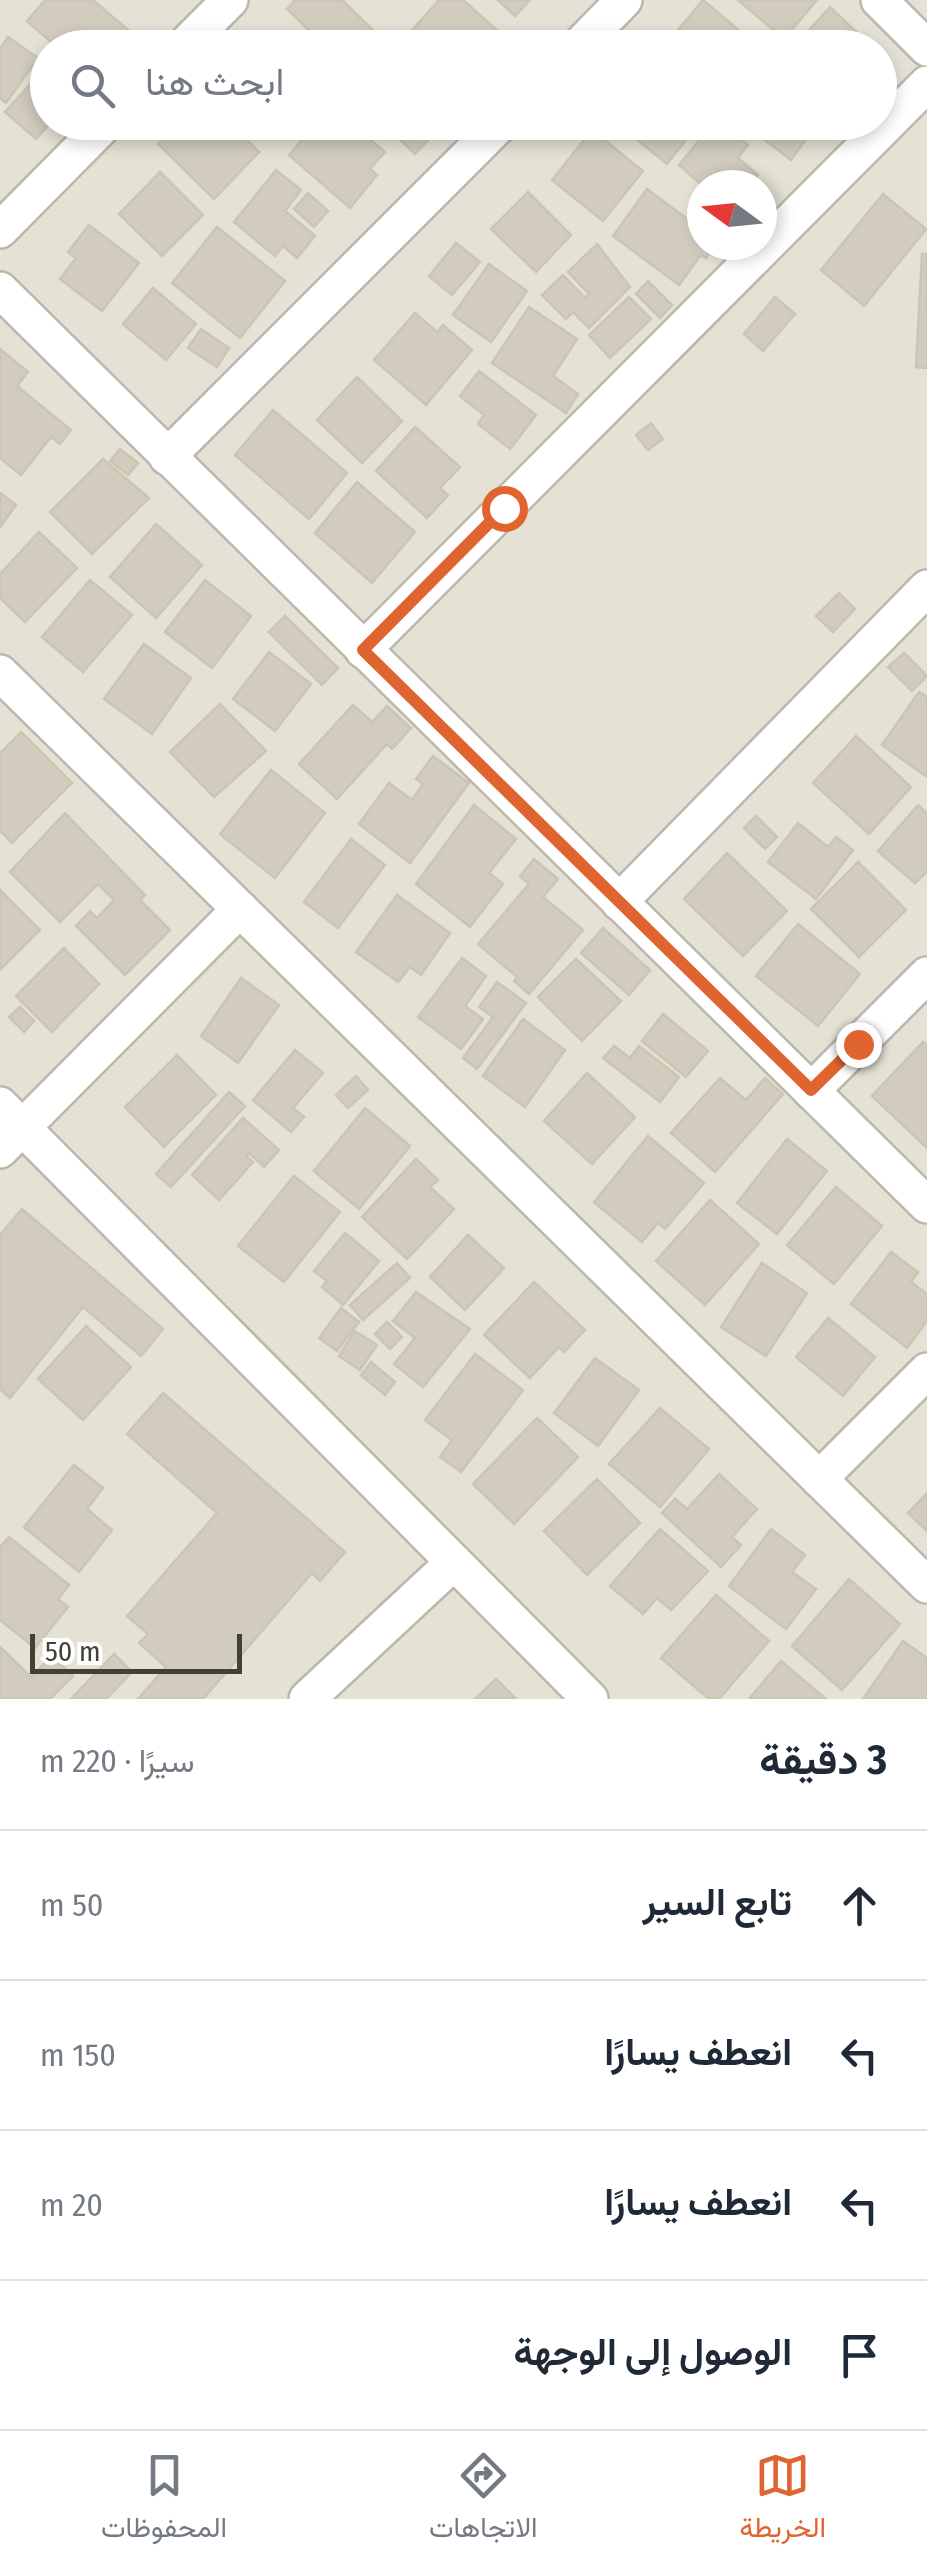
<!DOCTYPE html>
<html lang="ar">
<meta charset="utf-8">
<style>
body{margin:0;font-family:"Fira Sans Condensed",Vazirmatn,sans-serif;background:#f6f6f7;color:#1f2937;direction:rtl}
.compass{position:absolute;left:687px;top:170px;width:90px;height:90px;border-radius:50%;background:#fff;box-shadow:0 5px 15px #0003;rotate:285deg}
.scale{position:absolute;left:30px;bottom:25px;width:212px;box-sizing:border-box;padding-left:10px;border:5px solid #434037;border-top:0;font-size:28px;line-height:35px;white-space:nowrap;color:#434037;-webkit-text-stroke:8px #fff;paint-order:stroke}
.stop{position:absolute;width:30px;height:30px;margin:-22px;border:8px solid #e0642f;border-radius:50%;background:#fff}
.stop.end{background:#e0642f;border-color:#fff;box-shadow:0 2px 10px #0008}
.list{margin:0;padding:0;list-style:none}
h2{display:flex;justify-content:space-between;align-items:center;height:130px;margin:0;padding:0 40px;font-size:42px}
h2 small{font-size:32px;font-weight:400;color:#747a83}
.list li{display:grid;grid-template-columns:65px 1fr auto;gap:30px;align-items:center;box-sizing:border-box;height:150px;padding:0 40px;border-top:2px solid #e0e1e3}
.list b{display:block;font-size:38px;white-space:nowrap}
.list em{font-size:32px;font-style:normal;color:#747a83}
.icon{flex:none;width:55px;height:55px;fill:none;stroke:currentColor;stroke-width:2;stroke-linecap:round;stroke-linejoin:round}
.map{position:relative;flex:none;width:927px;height:1699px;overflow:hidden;direction:ltr}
.search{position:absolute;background:#fff;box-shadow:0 5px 15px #0003;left:30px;right:30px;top:30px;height:110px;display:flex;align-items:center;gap:25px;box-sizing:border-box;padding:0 35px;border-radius:55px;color:#747a83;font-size:38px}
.sheet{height:730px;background:#fff}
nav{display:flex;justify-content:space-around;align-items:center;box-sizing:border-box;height:140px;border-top:2px solid #e0e1e3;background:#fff;font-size:28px;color:#747a83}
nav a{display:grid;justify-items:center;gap:5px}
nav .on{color:#e0642f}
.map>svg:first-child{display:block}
.residential{fill:#e4e2d5;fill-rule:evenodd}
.building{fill:#d1ccbe;stroke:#cbc5b2;stroke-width:2.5}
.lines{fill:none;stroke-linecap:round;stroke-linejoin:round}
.minor-casing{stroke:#bbb8ab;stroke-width:40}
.minor{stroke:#fff;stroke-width:35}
.route{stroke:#e0642f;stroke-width:12}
</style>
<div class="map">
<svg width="927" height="1699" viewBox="0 0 927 1699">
<rect width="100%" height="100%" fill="#f1efe7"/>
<path class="residential" d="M0,0H927V1699H0ZM48,48H880V122H48ZM702,185H762V245H702Z"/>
<g class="building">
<path d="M45,0H93L128,30L113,48H58L27,21Z"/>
<path d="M295,0H342L374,31L358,48H316L313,44L318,39L287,9Z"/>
<path d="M439,0H463L507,39L499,48H420L407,36Z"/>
<path d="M498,0H530L515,16Z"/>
<path d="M703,0L760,48H663Z"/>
<path d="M738,0H817L784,39Z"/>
<path d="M830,7L873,48H793Z"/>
<path d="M8,37L38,58L6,103L0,98V49Z"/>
<path d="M46,67L48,122H51L36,139L5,112Z"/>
<path d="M179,122H229L259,152L214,199L158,144Z"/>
<path d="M317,122H350L385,152L370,169L377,175L350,208L289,155Z"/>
<path d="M382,122H445L415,154Z"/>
<path d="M615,122H700L667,164Z"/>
<path d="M714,122H720L748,145L738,158L758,175L749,185H702L679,165Z"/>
<path d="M741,122H818L791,160Z"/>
<path d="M592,130L643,171L603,221L552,180Z"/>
<path d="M276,170L301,190L285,211L315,236L297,258L283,246L275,256L234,222Z"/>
<path d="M160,172L203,215L162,256L119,214Z"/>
<path d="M647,189L702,230V245H715L706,258L701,255L679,285L613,236Z"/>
<path d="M528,192L571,235L536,272L491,229Z"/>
<path d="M308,193L328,211L314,227L294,209Z"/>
<path d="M883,194L926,229L864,306L821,270Z"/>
<path d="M89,225L139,263L102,311L60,279L76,258L68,252Z"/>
<path d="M217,227L285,281L240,338L172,283Z"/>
<path d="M456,243L480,262L452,295L429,276Z"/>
<path d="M597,244L630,287L589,328L573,312L566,319L542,295L563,275L585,298L589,294L568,272Z"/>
<path d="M922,254H927V368L916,367Z"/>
<path d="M489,264L527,291L491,342L453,315Z"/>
<path d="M648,281L672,305L660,318L636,294Z"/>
<path d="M153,288L196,324L166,360L123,324Z"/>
<path d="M629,297L651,319L610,358L589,335Z"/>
<path d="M775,297L795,314L763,351L744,334Z"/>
<path d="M529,307L577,339L553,376L578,394L566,413L492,363Z"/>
<path d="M415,313L437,332L443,325L472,350L426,405L374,360Z"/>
<path d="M201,329L229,348L217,367L188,348Z"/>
<path d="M0,349L28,372L17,386L71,430L60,444L51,437L21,475L0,458Z"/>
<path d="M479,371L536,415L510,449L478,424L484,415L460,396Z"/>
<path d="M357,377L402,421L362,463L317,420Z"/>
<path d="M273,410L347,473L309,519L235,455Z"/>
<path d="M651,423L663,439L648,450L636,435Z"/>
<path d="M415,427L460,467L440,488L448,495L427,518L376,471Z"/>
<path d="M120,449L138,463L128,475L110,461Z"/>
<path d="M103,459L149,498L92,554L50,512Z"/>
<path d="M357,482L415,532L372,583L315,533Z"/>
<path d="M0,493L16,505L0,527Z"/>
<path d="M156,524L202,565L156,618L110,577Z"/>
<path d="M39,532L77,568L25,622L0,598V574Z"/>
<path d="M90,580L132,615L83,672L42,637Z"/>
<path d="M205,580L251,616L212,668L165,632Z"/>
<path d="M839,593L855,609L833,632L816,616Z"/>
<path d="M285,616L338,668L322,685L269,632Z"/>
<path d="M144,644L191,678L152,734L104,699Z"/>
<path d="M269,652L311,684L275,731L233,699Z"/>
<path d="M904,653L927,676L912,691L888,667Z"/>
<path d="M919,692L927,697V777L882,745Z"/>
<path d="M220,704L266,751L214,797L170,752Z"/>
<path d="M353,705L372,722L387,706L411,728L392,749L387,744L337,799L299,764Z"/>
<path d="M21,732L72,783L12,843L0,831V753Z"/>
<path d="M856,736L911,787L869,834L813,783Z"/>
<path d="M433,756L469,783L410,863L359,824L389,783L412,800L423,784L416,779Z"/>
<path d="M271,770L325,813L275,878L220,834Z"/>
<path d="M474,805L516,839L489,873L503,884L470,927L416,884Z"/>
<path d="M918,805L927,814V872L915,883L878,851Z"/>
<path d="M65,813L145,895L140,900L170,930L125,975L76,926L90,911L97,918L114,900L98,884L60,922L10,872Z"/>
<path d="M756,816L777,837L765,849L744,828Z"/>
<path d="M798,823L828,847L836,837L853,850L816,899L768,862Z"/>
<path d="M351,839L385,865L338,928L304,902Z"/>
<path d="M727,853L787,911L743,956L684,899Z"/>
<path d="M534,859L558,879L543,897L583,930L529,994L514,981L517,977L478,944L529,884L520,876Z"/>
<path d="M858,862L906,910L859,957L811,909Z"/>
<path d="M0,890L40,930L0,970Z"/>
<path d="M397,895L450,933L421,975L410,967L398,982L356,952Z"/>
<path d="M798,924L860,974L818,1026L756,976Z"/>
<path d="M603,928L650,970L629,995L581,953Z"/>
<path d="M64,948L99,984L52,1032L16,996Z"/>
<path d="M462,958L486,976L465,1006L483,1019L461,1049L418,1017Z"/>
<path d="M576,959L621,1001L582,1041L538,997Z"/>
<path d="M241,978L279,1005L238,1063L201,1036Z"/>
<path d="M497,982L526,1003L477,1069L463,1058L493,1017L479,1007Z"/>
<path d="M20,1007L34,1021L24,1032L9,1017Z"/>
<path d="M663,1014L708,1051L686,1077L642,1041Z"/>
<path d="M523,1019L565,1050L525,1107L483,1076Z"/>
<path d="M923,1042L927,1045V1148L872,1096Z"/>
<path d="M614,1046L630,1058L639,1046L679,1077L660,1102L603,1058Z"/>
<path d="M295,1050L323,1073L293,1108L304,1117L291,1132L253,1100Z"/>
<path d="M177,1055L216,1095L164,1147L125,1107Z"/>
<path d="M587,1073L635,1117L592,1164L544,1121Z"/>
<path d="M356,1076L368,1090L348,1108L336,1095Z"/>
<path d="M720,1078L746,1100L765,1078L783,1094L715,1172L671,1133Z"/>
<path d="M229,1092L245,1106L171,1187L156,1174Z"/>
<path d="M365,1108L410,1146L359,1209L314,1171Z"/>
<path d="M243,1118L279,1150L264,1167L249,1153L246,1156L253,1162L219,1200L192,1175Z"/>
<path d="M648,1136L704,1183L665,1229L658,1223L642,1242L594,1202Z"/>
<path d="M787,1139L827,1171L777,1234L737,1203Z"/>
<path d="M416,1159L438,1180L430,1187L454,1209L407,1259L362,1217Z"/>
<path d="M294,1176L340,1212L284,1282L238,1246Z"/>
<path d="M836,1187L882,1226L834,1284L787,1245Z"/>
<path d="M710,1200L759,1244L705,1305L656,1261Z"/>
<path d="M22,1209L163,1329L141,1356L83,1307L10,1398L0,1389V1235Z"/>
<path d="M345,1233L379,1261L343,1305L322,1287L327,1281L314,1271Z"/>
<path d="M468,1235L504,1268L465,1310L430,1277Z"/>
<path d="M891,1252L918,1272L911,1282L927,1294V1321L907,1348L851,1304Z"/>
<path d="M397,1263L410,1278L363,1320L350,1305Z"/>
<path d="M762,1263L807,1293L766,1356L721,1327Z"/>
<path d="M534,1282L585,1330L564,1352L559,1347L530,1378L484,1335Z"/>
<path d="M416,1292L470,1329L423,1387L394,1364L415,1338L393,1321Z"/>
<path d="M341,1308L359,1322L337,1351L319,1338Z"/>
<path d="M828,1318L875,1357L843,1396L796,1357Z"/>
<path d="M387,1322L402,1337L390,1349L375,1334Z"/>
<path d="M86,1326L131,1367L83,1420L38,1379Z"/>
<path d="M355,1331L377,1345L360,1370L339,1356Z"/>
<path d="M475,1354L523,1390L461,1472L440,1457L452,1440L425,1420Z"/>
<path d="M595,1358L639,1390L598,1446L554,1413Z"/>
<path d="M371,1362L395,1382L385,1395L361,1375Z"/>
<path d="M163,1393L345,1552L320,1581L312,1573L203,1699H138L166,1667L139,1643L148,1634L127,1616L217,1513L127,1434Z"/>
<path d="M660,1408L709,1449L660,1507L609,1464Z"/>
<path d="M537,1418L578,1457L514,1524L473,1484Z"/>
<path d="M74,1465L103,1488L87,1509L112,1530L79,1572L24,1527Z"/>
<path d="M719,1474L757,1509L732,1537L741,1545L721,1567L662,1513L675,1499L687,1509Z"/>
<path d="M597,1479L640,1523L587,1575L544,1531Z"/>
<path d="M927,1493V1531L908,1513Z"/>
<path d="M660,1529L708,1571L671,1610L657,1598L643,1614L610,1586Z"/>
<path d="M771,1529L805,1555L792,1572L816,1589L786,1629L729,1586Z"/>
<path d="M9,1537L69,1585L58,1599L68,1607L35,1648L0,1620V1547Z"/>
<path d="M849,1579L900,1624L842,1690L792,1646Z"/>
<path d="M716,1595L769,1641L719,1699H709L661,1658Z"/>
<path d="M903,1641L927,1658V1699H863Z"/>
<path d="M0,1647L31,1677L52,1656L73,1676L50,1699H0Z"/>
<path d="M114,1654L132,1672L106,1699H71Z"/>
<path d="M781,1661L826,1699H749Z"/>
<path d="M496,1679L516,1699H475Z"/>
</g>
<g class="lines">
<defs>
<g id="minor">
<path d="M879,0L927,48"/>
<path d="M182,48L230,0"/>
<path d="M577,48L624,0"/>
<path d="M0,230L107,122"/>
<path d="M0,290L927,1205"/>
<path d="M167,457L502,122"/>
<path d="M363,650L927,84"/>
<path d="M0,673L927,1585"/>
<path d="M619,902L927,588"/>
<path d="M811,1091L927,975"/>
<path d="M0,1105L590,1699"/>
<path d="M0,1150L240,909"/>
<path d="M819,1479L927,1371"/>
<path d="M307,1699L454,1562"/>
</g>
</defs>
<use href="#minor" class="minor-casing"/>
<use href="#minor" class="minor"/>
</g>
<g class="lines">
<path class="route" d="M504,508L363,650L811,1090L858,1044"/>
</g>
</svg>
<svg class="compass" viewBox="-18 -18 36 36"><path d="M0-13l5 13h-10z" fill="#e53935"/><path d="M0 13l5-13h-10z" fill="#747a83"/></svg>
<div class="scale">50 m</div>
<div class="stop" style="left:504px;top:508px"></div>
<div class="stop end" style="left:858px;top:1044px"></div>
<div class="search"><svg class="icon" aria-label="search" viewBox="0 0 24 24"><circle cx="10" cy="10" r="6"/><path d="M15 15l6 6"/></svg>ابحث هنا</div>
</div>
<section class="sheet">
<h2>3 دقيقة<small>سيرًا · 220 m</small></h2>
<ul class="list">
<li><svg class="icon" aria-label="ahead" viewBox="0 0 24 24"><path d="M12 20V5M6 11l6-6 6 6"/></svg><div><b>تابع السير</b></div><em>50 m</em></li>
<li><svg class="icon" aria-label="left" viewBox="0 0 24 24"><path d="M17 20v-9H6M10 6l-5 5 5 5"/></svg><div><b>انعطف يسارًا</b></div><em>150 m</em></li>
<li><svg class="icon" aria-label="left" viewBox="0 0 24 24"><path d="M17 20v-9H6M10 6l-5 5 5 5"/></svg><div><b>انعطف يسارًا</b></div><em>20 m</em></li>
<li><svg class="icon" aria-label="arrive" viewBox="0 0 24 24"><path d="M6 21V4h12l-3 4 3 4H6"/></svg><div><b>الوصول إلى الوجهة</b></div></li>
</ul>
</section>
<nav>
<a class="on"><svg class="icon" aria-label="map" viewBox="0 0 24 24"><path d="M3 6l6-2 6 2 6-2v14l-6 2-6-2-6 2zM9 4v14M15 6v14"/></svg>الخريطة</a>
<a><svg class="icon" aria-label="directions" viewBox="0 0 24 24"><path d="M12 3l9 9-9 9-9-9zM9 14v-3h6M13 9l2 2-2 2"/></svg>الاتجاهات</a>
<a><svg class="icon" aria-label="saved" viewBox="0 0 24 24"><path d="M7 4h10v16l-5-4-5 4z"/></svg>المحفوظات</a>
</nav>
